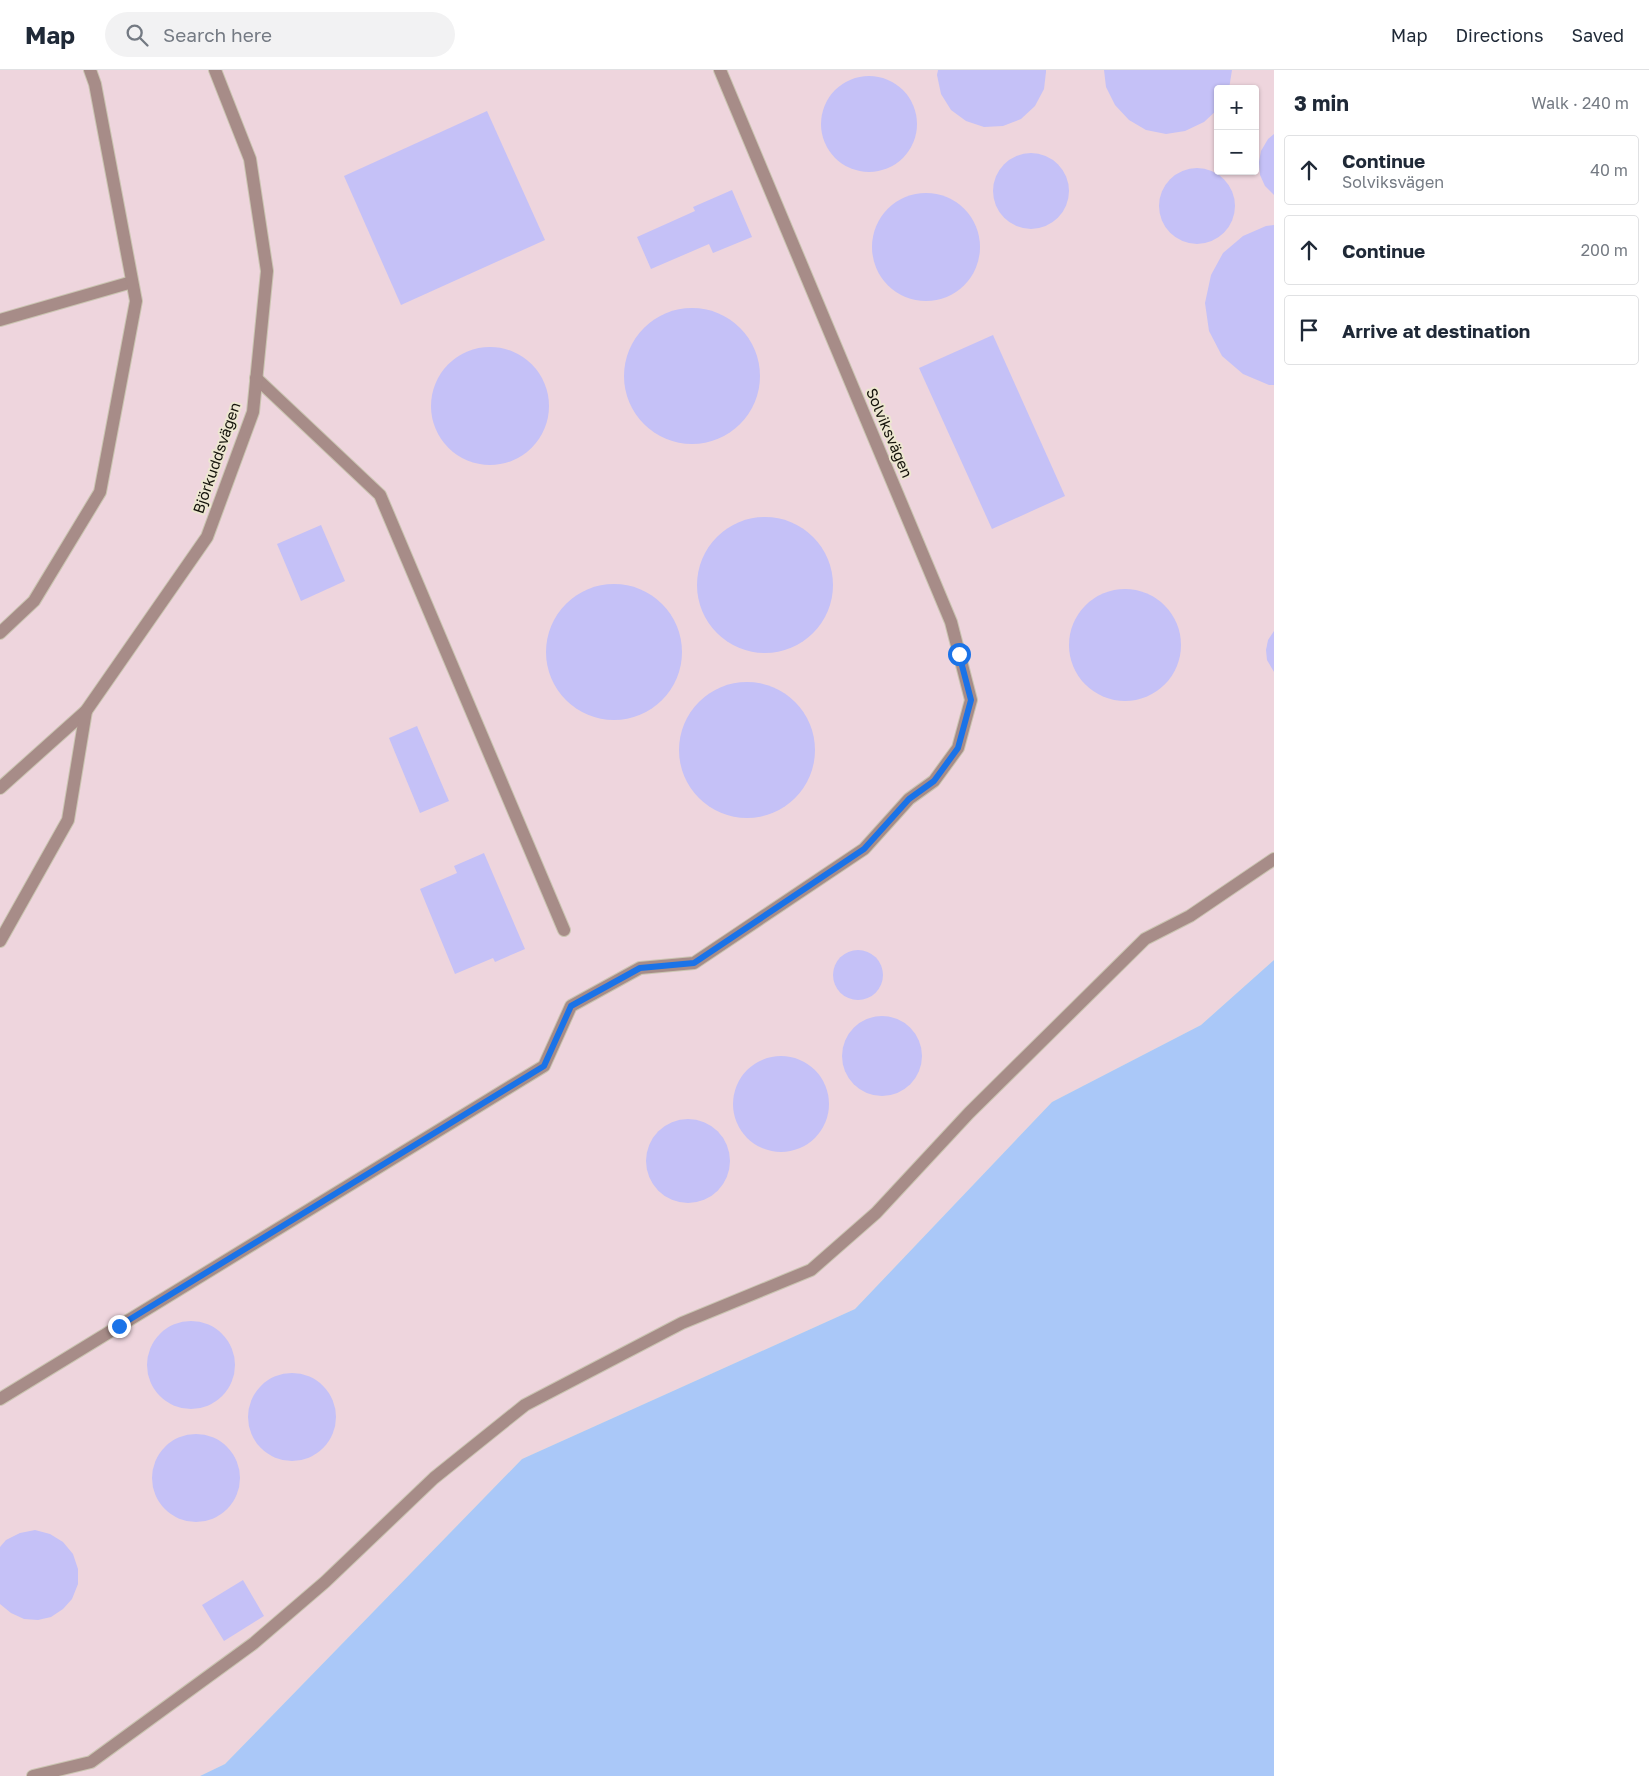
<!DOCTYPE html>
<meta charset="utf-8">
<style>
body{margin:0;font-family:"Golos Text",sans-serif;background:#f2f2f3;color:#1f2937}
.controls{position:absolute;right:15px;top:15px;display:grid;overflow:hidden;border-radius:5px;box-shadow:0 1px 4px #0004}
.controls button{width:45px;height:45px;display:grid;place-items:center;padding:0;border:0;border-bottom:1px solid #e0e1e3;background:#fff;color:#1f2937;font:25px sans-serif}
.stop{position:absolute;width:15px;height:15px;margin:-11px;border:4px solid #1a73e8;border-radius:50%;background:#fff}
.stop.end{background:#1a73e8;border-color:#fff;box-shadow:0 1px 5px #0008}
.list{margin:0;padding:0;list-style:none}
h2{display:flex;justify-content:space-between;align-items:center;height:65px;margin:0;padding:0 20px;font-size:21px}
h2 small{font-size:16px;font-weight:400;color:#747a83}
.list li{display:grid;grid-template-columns:32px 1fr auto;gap:15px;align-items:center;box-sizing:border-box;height:70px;margin:0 10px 10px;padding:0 10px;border:1px solid #e0e1e3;border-radius:5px}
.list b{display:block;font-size:19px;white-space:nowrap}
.list p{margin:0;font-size:16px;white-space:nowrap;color:#747a83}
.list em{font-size:16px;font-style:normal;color:#747a83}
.icon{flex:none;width:28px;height:28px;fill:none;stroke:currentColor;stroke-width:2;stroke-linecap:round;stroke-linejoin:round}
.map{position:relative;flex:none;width:1274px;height:1706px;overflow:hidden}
header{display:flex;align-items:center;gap:30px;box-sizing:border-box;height:70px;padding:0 25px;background:#fff;border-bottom:1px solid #e0e1e3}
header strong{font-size:24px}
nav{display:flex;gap:28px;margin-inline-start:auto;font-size:18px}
.search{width:350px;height:45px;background:#f2f2f3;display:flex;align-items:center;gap:12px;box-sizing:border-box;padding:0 18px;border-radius:28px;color:#747a83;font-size:19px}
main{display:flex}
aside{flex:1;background:#fff}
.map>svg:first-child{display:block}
.industrial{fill:#eed5dd;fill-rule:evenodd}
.water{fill:#aac8f8}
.building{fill:#c5c1f7}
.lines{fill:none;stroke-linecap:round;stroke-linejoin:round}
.minor-casing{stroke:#cac5b1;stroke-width:14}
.minor{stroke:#a78c88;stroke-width:12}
.route{stroke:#1a73e8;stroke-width:6}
.labels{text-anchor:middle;stroke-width:4;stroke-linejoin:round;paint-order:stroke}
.street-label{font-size:15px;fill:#15130b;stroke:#ede7d1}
</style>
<header>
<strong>Map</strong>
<div class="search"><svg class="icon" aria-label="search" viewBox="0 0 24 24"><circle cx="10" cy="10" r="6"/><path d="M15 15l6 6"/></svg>Search here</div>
<nav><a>Map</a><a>Directions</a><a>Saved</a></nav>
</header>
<main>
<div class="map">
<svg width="1274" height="1706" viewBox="0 0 1274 1706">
<rect width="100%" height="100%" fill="#ede7d1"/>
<path class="industrial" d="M0,0H1274V890L1201,955L1052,1032L855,1239L522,1389L225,1694L200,1706H0ZM1218,19H1255V101H1218Z"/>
<path class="water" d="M1274,890V1706H200L225,1694L522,1389L855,1239L1052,1032L1201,955Z"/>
<g class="building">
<path d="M938,0H1046V2L1044,19L1035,36L1021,49L1003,56L984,57L966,51L951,40L941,24L937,5Z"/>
<path d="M1104,0H1232L1229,19H1218V39L1204,52L1185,61L1166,64L1146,60L1129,50L1115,35L1106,17Z"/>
<circle cx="869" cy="54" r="48"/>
<path d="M487,41L545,170L401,235L344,106Z"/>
<path d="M1274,64V125L1265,116L1260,105L1259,92L1261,81L1268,69Z"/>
<circle cx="1031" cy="121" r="38"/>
<circle cx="1197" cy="136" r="38"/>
<path d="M732,120L752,167L713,183L709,174L651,199L637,167L695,141L693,137Z"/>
<circle cx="926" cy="177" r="54"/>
<path d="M1274,155V315H1269L1243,304L1222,286L1209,261L1205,233L1211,205L1223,183L1243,166L1266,156Z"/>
<circle cx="692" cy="306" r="68"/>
<path d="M993,265L1065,426L992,459L919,298Z"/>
<circle cx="490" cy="336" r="59"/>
<circle cx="765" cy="515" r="68"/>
<path d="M321,455L345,511L301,531L277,474Z"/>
<circle cx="614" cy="582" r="68"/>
<circle cx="1125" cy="575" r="56"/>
<path d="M1274,561V602L1267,590L1266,580L1268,570Z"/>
<circle cx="747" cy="680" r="68"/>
<path d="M417,656L449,731L420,743L389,668Z"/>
<path d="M484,783L525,879L495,892L493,888L455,904L420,819L457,803L454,796Z"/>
<circle cx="858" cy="905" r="25"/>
<circle cx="882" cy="986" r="40"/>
<circle cx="781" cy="1034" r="48"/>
<circle cx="688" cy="1091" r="42"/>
<circle cx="191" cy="1295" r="44"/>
<circle cx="292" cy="1347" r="44"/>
<circle cx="196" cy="1408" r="44"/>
<path d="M35,1460L50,1464L63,1472L73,1484L78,1499V1514L72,1529L63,1539L51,1547L38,1550L24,1549L11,1543L0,1534V1477L6,1470L20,1463Z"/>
<path d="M243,1510L264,1546L224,1571L202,1535Z"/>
</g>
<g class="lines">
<defs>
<g id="minor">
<path d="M0,250L132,212"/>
<path d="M256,308L380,425L564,860"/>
<path d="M0,563L34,531L100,422L136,231L95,14L90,0"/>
<path d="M0,718L86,641L207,467L253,342L267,201L250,89L215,0"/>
<path d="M0,871L68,750L86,641"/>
<path d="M0,1329L544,996L571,936L640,898L694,893L864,779L909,729L934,711L958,678L971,630L951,552L720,0"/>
<path d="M33,1706L91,1692L254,1573L325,1512L434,1408L525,1335L682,1253L811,1200L876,1143L969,1043L1145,869L1190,846L1274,789"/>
</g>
</defs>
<use href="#minor" class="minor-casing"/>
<use href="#minor" class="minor"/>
</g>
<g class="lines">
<path class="route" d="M119,1256L544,996L571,936L640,898L694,893L864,779L909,729L934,711L958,678L971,630L959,584"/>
</g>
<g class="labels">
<g class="street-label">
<text transform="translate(889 363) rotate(67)" y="5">Solviksvägen</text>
<text transform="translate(217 388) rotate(-71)" y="5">Björkuddsvägen</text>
</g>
</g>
</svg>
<div class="controls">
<button>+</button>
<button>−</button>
</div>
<div class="stop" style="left:959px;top:584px"></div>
<div class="stop end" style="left:119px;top:1256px"></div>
</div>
<aside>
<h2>3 min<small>Walk · 240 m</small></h2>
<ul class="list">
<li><svg class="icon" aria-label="ahead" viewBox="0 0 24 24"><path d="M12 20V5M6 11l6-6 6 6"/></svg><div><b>Continue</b><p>Solviksvägen</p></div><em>40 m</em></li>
<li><svg class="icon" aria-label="ahead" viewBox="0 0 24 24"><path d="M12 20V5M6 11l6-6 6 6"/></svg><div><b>Continue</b></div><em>200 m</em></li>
<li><svg class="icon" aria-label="arrive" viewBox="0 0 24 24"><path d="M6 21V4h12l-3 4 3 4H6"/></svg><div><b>Arrive at destination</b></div></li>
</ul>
</aside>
</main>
